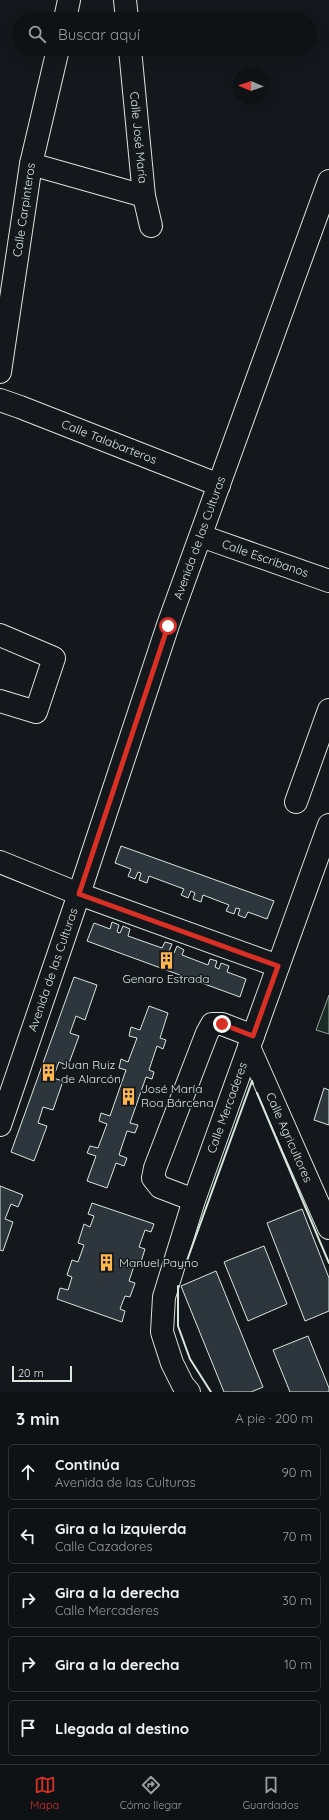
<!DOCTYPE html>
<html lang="es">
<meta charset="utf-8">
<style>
body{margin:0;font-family:Quicksand,sans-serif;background:#181b1e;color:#f1f3f6}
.compass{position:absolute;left:233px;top:68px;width:36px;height:36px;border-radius:50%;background:#0f1215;box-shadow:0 4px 16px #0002;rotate:272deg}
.scale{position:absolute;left:12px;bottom:10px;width:60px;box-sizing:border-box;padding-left:4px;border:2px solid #d8e6dc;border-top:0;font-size:11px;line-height:14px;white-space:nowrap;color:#d8e6dc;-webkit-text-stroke:3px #14181c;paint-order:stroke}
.stop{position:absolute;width:12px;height:12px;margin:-9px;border:3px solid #d93025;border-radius:50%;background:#fff}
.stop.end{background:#d93025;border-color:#fff;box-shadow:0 1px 4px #0008}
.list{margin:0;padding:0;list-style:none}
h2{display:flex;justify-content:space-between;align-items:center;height:52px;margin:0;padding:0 16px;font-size:17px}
h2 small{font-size:13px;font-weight:400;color:#9b9ea0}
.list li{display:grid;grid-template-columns:26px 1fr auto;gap:12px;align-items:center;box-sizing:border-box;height:56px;margin:0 8px 8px;padding:0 8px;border:1px solid #2f3234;border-radius:6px}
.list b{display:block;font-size:15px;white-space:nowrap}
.list p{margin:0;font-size:13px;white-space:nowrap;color:#9b9ea0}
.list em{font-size:13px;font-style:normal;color:#9b9ea0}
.icon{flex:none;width:22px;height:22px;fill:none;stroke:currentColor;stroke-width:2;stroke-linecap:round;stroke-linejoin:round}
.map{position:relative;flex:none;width:329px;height:1392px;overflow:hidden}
.search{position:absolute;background:#0f1215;box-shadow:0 4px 16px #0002;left:12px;right:12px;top:12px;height:44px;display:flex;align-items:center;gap:10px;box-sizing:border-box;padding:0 14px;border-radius:22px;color:#9b9ea0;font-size:15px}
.sheet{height:372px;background:#0f1215}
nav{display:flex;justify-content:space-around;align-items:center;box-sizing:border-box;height:56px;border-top:1px solid #2f3234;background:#0f1215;font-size:11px;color:#9b9ea0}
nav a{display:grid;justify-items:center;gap:2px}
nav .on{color:#d93025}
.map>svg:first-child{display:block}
.green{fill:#1a2d24;stroke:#939e99}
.building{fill:#2c363c;stroke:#d8e6dc}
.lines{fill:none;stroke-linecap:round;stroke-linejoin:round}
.minor-casing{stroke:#d8e6dc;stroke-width:24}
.minor{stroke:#14181c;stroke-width:22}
.wall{stroke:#d8e6dc;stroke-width:2}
.route{stroke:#d93025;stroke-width:5}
.labels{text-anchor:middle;stroke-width:3;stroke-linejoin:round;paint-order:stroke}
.street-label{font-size:12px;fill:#d8e6dc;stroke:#14181c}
.poi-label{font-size:12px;fill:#d8e6dc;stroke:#14181c;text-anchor:start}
</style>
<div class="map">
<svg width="329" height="1392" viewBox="0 0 329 1392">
<rect width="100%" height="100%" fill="#14181c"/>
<path class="green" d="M329,995V1034L316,1030Z"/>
<g class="building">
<path d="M121,846L274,901L267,919L248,912L245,918L238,915L240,909L236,908L234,914L226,911L229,905L203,895L201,902L193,899L195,893L191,891L188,898L181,895L184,889L149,876L147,883L139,880L141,873L138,872L135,879L128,876L131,869L115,863Z"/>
<path d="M112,922L119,925L117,932L120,933L123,926L130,929L128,936L162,948L165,942L172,944L169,951L174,953L177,946L184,950L182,955L208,965L210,959L217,961L215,967L219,969L221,963L229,966L227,972L246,979L240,997L87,941L94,923L110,929Z"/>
<path d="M74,977L97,985L85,1020L76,1016L70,1033L79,1036L68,1066L59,1062L53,1078L63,1081L53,1110L43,1107L38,1123L47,1126L34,1161L11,1152Z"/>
<path d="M149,1006L168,1013L160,1038L166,1040L163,1049L157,1046L149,1070L154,1072L152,1079L146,1077L130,1123L138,1125L135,1133L127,1131L119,1155L127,1158L124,1166L116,1163L107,1188L87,1181L96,1156L87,1153L90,1146L98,1148L107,1124L99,1121L101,1113L110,1116L126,1070L119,1068L121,1059L128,1062L137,1038L129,1036L131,1027L140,1030Z"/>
<path d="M324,1088L329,1090V1125L314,1120Z"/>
<path d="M0,1186L23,1195L18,1207L11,1204L5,1219L13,1222L3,1251L0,1250Z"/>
<path d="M92,1203L154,1224L151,1232L145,1230L139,1247L145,1249L140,1265L135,1263L129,1281L135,1283L130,1297L125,1296L120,1309L125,1311L122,1322L57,1299L60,1288L68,1290L72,1277L67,1275L72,1260L78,1262L84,1245L78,1243L84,1224L90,1227L94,1216L88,1214Z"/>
<path d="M302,1209L329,1278V1311L305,1321L267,1223Z"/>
<path d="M264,1246L287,1304L248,1321L224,1262Z"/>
<path d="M216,1271L263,1387L251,1392H224L181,1286Z"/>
<path d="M308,1336L329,1388V1392H290L273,1350Z"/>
</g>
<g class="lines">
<defs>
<g id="minor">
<path d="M125,0L127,19"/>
<path d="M65,19L69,0"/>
<path id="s1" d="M130,49L144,196L151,226"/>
<path d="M31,164L144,196"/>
<path id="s2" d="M0,372L31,164L58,49"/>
<path id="s3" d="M0,400L20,407L219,485"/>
<path id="s4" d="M201,536L329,581"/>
<path d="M0,635L54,658L36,712L0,701"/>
<path d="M296,802L329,710"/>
<path d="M0,862L79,894L278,966"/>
<path id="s5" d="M249,1047L329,1228"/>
<path id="s6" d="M0,1125L79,894L168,625L329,181"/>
<path d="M194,1200L160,1187L153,1178L155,1168L207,1033L212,1024H222L253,1036"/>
<path id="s7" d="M189,1392L183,1385L172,1363L162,1332L164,1297L194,1200L329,825"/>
</g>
</defs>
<use href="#minor" class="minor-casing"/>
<use href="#minor" class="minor"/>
<g class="wall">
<path d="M257,1093L329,1263"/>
<path d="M185,1266L252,1081L253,1084"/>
<path d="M178,1286V1326L190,1359L211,1392"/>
</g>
</g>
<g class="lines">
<path class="route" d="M168,626L79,894L278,966L253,1036L222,1024"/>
</g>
<defs>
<symbol id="building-bare" viewBox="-9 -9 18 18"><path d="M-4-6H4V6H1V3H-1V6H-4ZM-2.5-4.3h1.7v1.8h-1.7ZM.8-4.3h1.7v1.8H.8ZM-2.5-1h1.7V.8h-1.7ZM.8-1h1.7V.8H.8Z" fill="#ffb74d" stroke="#14181c" stroke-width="2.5" paint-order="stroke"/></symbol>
</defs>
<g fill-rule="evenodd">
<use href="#building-bare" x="154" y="948" width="25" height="25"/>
<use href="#building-bare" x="36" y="1060" width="25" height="25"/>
<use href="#building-bare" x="116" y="1084" width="25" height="25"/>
<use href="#building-bare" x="94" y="1250" width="25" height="25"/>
</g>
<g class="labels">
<g class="street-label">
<text dy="4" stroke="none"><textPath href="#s1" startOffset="89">Calle José María</textPath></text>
<text dy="4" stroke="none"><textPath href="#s2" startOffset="164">Calle Carpinteros</textPath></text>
<text dy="4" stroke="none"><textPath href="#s3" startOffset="117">Calle Talabarteros</textPath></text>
<text dy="4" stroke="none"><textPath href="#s6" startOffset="620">Avenida de las Culturas</textPath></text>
<text dy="4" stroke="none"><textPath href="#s4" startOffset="68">Calle Escribanos</textPath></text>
<text dy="4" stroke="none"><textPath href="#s6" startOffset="164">Avenida de las Culturas</textPath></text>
<text dy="4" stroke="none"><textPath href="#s7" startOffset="301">Calle Mercaderes</textPath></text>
<text dy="4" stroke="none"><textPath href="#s5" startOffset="99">Calle Agricultores</textPath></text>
</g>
<g class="poi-label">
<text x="166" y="983" text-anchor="middle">Genaro Estrada</text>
<text x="61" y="1069">Juan Ruiz<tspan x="61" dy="14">de Alarcón</tspan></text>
<text x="141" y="1093">José María<tspan x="141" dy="14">Roa Bárcena</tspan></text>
<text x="119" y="1267">Manuel Payno</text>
</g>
</g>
</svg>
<svg class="compass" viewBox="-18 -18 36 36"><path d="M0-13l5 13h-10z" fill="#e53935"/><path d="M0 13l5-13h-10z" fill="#9b9ea0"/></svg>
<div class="scale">20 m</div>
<div class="stop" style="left:168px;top:626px"></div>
<div class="stop end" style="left:222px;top:1024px"></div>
<div class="search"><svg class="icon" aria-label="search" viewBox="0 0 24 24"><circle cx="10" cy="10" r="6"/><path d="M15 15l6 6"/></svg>Buscar aquí</div>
</div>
<section class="sheet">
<h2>3 min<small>A pie · 200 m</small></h2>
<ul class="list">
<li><svg class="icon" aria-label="ahead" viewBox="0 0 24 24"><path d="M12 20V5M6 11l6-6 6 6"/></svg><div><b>Continúa</b><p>Avenida de las Culturas</p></div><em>90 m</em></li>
<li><svg class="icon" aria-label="left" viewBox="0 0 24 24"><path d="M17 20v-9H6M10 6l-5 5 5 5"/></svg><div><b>Gira a la izquierda</b><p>Calle Cazadores</p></div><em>70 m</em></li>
<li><svg class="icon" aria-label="right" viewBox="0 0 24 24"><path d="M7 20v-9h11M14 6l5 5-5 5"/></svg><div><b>Gira a la derecha</b><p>Calle Mercaderes</p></div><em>30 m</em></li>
<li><svg class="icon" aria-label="right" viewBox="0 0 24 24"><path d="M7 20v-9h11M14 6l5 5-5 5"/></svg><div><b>Gira a la derecha</b></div><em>10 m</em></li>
<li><svg class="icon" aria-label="arrive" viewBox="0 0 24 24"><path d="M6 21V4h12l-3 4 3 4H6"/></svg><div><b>Llegada al destino</b></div></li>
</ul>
</section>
<nav>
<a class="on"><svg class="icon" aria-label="map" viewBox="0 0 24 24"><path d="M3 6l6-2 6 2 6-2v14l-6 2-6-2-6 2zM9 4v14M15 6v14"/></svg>Mapa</a>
<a><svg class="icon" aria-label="directions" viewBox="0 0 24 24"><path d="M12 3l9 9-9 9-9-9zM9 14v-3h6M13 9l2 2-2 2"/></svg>Cómo llegar</a>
<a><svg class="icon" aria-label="saved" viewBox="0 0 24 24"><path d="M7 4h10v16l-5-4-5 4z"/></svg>Guardados</a>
</nav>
